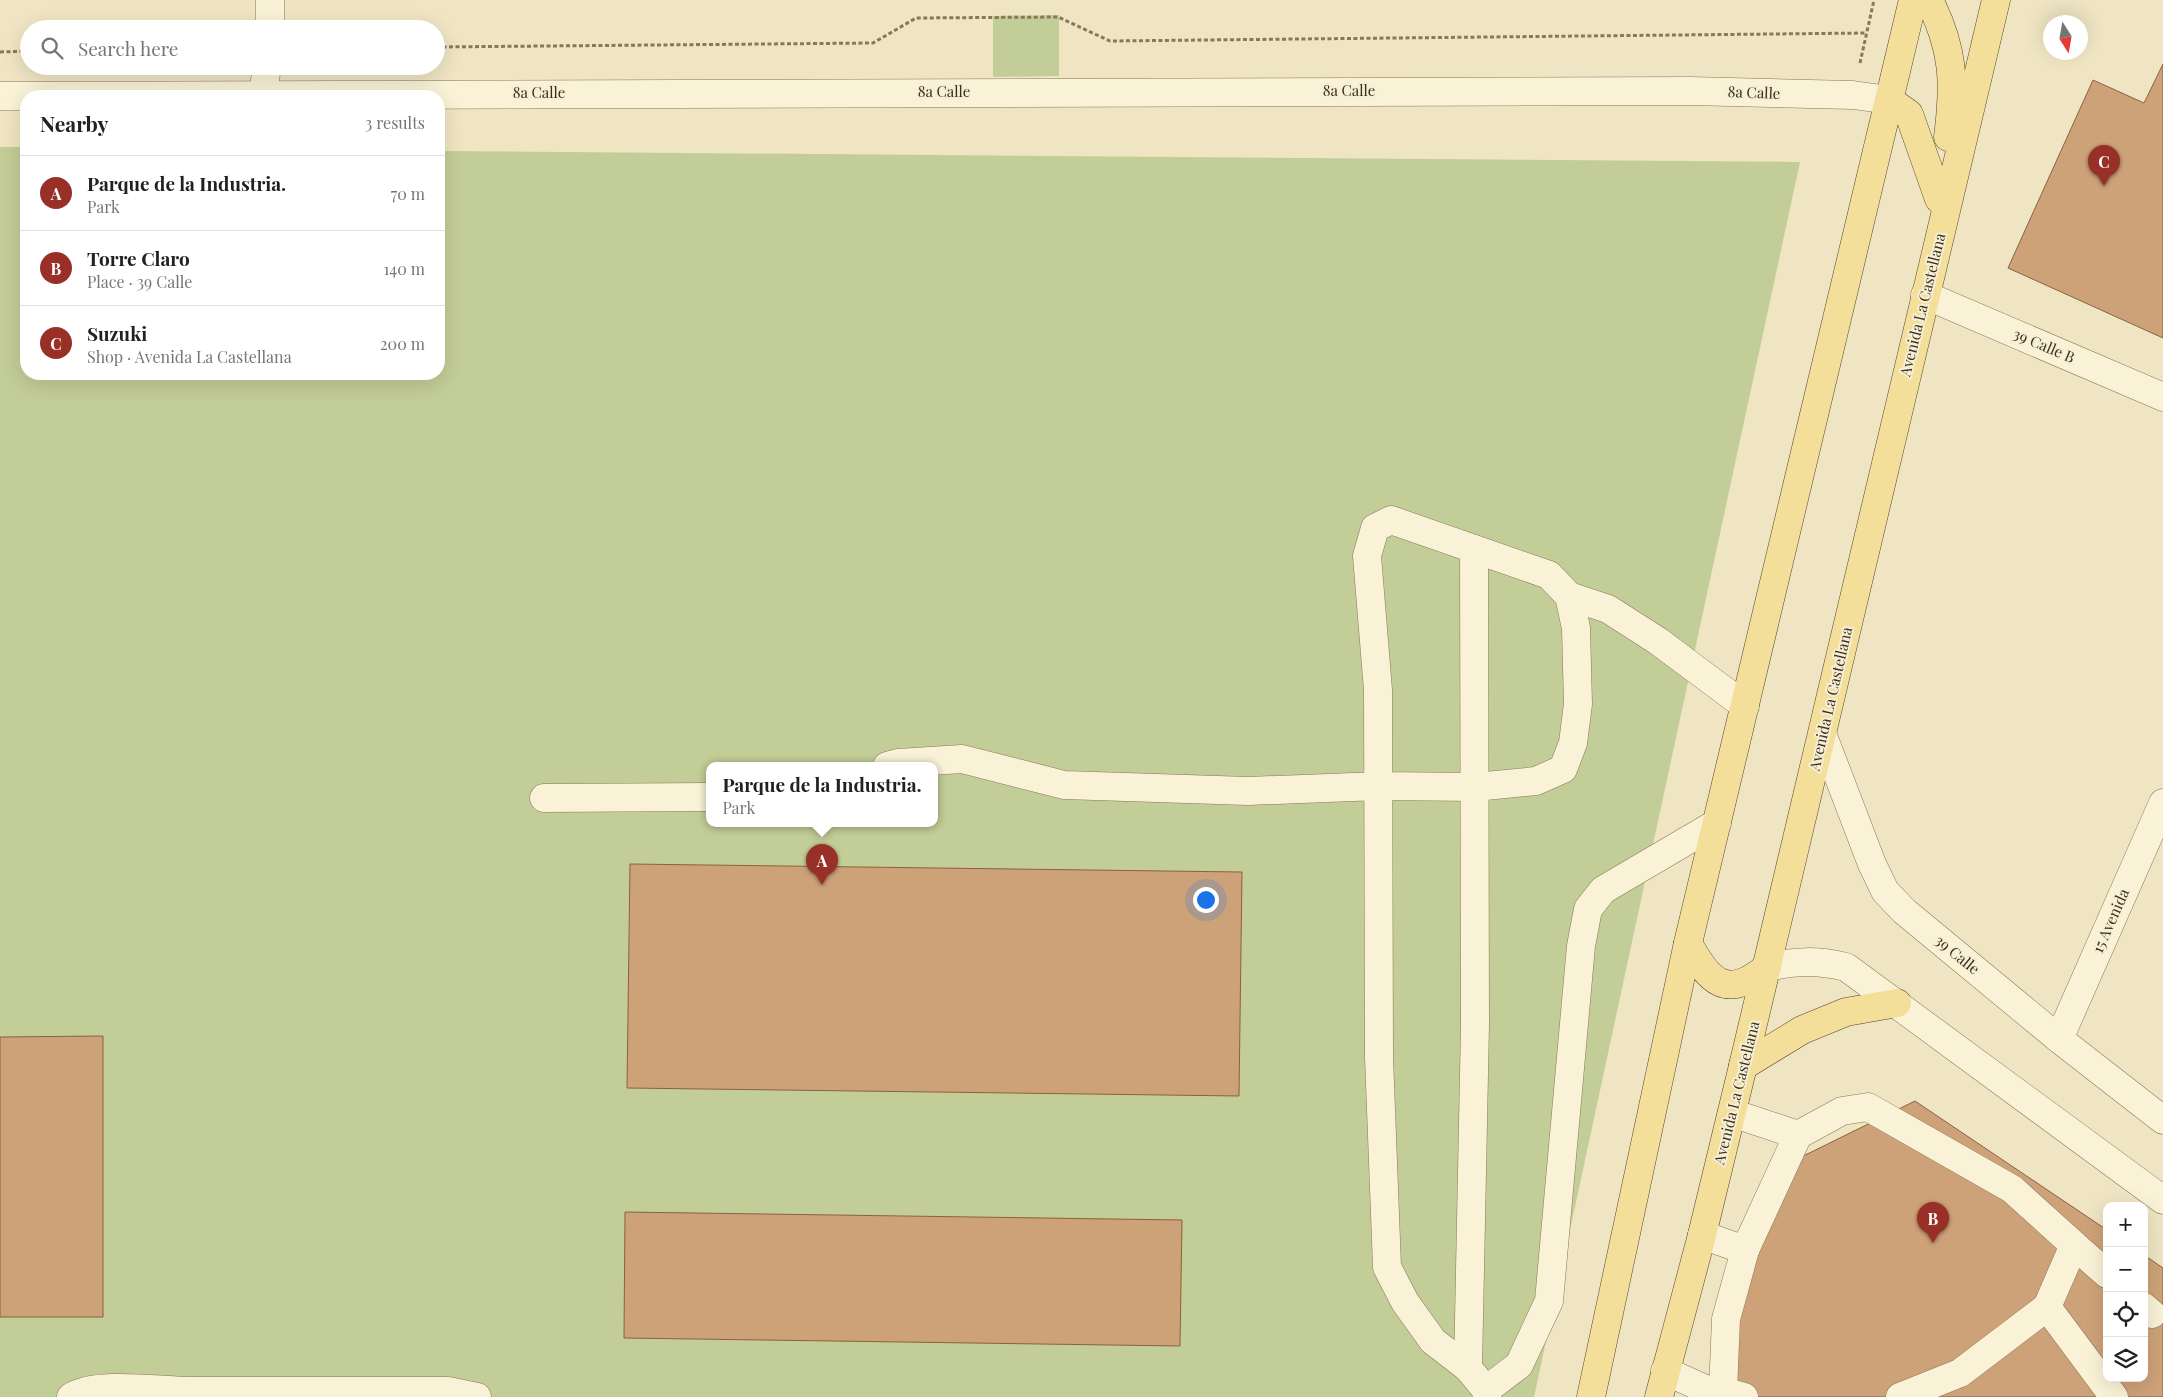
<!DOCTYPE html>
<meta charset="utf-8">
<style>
body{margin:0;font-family:"Playfair Display",serif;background:#f6f6f6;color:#202124}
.controls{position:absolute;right:15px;bottom:15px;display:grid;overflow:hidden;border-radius:10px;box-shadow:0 5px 20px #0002}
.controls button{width:45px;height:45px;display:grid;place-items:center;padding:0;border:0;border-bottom:1px solid #e0e0e0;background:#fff;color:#202124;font:25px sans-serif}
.compass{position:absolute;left:2043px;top:15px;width:45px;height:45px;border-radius:50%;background:#fff;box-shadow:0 5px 20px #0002;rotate:169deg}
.you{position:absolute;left:1205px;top:899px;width:18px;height:18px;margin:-12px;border:4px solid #fff;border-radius:50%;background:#1a73e8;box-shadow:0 0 0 8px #1a73e833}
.badge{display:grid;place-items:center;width:32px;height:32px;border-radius:50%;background:#993028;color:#fff;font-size:16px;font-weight:700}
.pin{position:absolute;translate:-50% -41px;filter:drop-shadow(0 1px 2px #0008)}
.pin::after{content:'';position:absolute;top:26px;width:18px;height:15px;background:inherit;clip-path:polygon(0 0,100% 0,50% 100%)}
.popup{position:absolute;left:706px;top:762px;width:232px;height:65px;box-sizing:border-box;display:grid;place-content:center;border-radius:10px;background:#fff;filter:drop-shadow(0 1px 4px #0005);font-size:16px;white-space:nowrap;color:#757577}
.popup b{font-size:19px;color:#202124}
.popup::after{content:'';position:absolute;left:50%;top:100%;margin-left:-10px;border:10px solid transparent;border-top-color:#fff}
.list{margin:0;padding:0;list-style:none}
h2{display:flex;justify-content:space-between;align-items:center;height:65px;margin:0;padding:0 20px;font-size:21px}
h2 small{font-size:16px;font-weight:400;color:#757577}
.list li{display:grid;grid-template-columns:32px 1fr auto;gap:15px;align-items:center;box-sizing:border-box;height:75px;padding:0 20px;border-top:1px solid #e0e0e0}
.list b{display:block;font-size:19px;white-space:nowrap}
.list p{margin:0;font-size:16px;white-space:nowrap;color:#757577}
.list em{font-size:16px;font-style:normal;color:#757577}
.icon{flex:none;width:28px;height:28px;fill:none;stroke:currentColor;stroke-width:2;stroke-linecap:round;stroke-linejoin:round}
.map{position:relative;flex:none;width:2163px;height:1397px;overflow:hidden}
.search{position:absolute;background:#fff;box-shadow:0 5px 20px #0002;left:20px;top:20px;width:425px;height:55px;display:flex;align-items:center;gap:12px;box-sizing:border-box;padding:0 18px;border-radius:28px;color:#757577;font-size:19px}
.panel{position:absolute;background:#fff;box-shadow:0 5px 20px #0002;left:20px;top:90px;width:425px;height:290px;border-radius:20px}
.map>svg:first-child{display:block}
.green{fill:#c3cd97;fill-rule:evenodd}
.building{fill:#cea278;stroke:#89623f}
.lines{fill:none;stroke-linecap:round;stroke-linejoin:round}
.minor-casing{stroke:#897759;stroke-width:29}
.major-casing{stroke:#57442e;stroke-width:29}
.path{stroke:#897759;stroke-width:3;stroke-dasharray:4 2.5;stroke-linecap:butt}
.minor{stroke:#f9f2d6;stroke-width:28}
.major{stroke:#f3de9a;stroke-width:28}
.labels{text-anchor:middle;stroke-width:4;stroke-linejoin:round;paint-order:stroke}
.street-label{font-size:15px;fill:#392d1e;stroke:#f6efd3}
</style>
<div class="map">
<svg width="2163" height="1397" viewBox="0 0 2163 1397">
<rect width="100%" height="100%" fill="#efe5c3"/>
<g class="green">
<path d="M1059,15V76L993,77V16Z"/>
<path d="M0,147H26V374H439V151L1800,162L1534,1397H0ZM710,766H934V824H710Z"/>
</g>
<g class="building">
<path d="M2163,64V338L2008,268L2093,80L2144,103Z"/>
<path d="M630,864L1242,872L1239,1096L627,1088Z"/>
<path d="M103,1036V1317H0V1037Z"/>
<path d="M1915,1101L2107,1230V1378H2144V1255L2163,1268V1397H1727L1745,1280L1789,1163Z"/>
<path d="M625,1212L1182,1220L1180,1346L624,1338Z"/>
</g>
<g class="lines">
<defs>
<g id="minor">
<path d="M270,0V29"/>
<path d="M263,94L267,66"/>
<path d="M0,96L1690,91L1853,95L1889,100"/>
<path d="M1925,295L2163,397"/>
<path d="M1569,596L1608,609L1658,641L1745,706"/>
<path d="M1823,736L1872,864L1885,891L1904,911L2059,1039L2163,1120"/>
<path d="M887,766L898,763L962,759L1064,785L1248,791L1379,786L1475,787L1536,781L1563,769L1573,743L1578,704L1576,628L1569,596L1549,575L1391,520L1375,528L1367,556L1378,690L1379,1057L1387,1267L1405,1302L1433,1341L1468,1368L1486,1390L1487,1397"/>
<path d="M544,798L710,797"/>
<path d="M1767,967C1797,961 1816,960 1846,967L2163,1200"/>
<path d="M2059,1039L2163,803"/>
<path d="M1732,1113L1798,1135L1842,1111L1868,1107L2012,1189L2074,1245L2047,1307L2114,1397"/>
<path d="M1702,1235L1745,1250"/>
<path d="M2074,1245L2107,1274"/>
<path d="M2144,1307L2152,1314"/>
<path d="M1468,1368L1475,1025L1474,549"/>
<path d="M1665,1371L1712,1392L1723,1391L1744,1397"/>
<path d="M1486,1390L1519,1365L1549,1301L1581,946L1588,909L1603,890L1717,823"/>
<path d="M1723,1391L1726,1319L1745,1250L1798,1135"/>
<path d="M71,1397C96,1381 161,1391 192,1391C277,1391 362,1391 448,1391L477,1397"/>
<path d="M1900,1397L1960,1373L2047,1307"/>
</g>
<g id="major">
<path d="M1929,0C1954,49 1955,83 1948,137"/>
<path d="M1889,100L1909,114L1939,199"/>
<path d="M1688,943C1709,982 1727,1001 1767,967"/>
<path d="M1743,1066L1802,1030L1846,1012L1897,1003"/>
<path d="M1591,1397L1688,943L1913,0"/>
<path d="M1659,1397L1702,1235L1743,1066L1996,0"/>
</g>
</defs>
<use href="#minor" class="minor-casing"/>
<use href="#major" class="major-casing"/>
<g class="path">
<path d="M436,47L873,43L916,18L1058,17L1110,41L1867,33"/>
<path d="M0,52L29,51"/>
<path d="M1860,63L1874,0"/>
</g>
<use href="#minor" class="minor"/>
<use href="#major" class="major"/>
</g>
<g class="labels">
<g class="street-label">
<text x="1349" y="96">8a Calle</text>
<text x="944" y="97">8a Calle</text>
<text x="539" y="98">8a Calle</text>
<text transform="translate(1754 93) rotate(2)" y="5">8a Calle</text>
<text transform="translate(1923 305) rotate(-76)" y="5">Avenida La Castellana</text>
<text transform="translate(2044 346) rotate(23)" y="5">39 Calle B</text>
<text transform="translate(1831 699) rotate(-77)" y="5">Avenida La Castellana</text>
<text transform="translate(2111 921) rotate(-66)" y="5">15 Avenida</text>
<text transform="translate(1957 955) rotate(39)" y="5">39 Calle</text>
<text transform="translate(1737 1093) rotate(-76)" y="5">Avenida La Castellana</text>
</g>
</g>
</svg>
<div class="controls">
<button>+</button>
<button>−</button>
<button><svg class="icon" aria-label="locate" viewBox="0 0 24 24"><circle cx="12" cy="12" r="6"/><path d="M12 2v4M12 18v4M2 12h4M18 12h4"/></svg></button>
<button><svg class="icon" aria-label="layers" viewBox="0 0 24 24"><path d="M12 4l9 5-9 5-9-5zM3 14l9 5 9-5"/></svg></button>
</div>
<svg class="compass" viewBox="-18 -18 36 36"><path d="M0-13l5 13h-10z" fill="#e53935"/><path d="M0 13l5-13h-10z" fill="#757577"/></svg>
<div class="you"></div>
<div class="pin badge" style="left:822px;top:885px">A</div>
<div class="popup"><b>Parque de la Industria.</b>Park</div>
<div class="pin badge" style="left:1933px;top:1243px">B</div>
<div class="pin badge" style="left:2104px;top:186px">C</div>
<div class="search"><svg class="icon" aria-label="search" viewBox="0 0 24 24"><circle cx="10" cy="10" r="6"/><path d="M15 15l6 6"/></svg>Search here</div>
<section class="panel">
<h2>Nearby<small>3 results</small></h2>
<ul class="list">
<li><span class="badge">A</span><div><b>Parque de la Industria.</b><p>Park</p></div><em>70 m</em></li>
<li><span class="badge">B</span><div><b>Torre Claro</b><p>Place · 39 Calle</p></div><em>140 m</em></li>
<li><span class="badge">C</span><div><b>Suzuki</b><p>Shop · Avenida La Castellana</p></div><em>200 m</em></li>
</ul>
</section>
</div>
